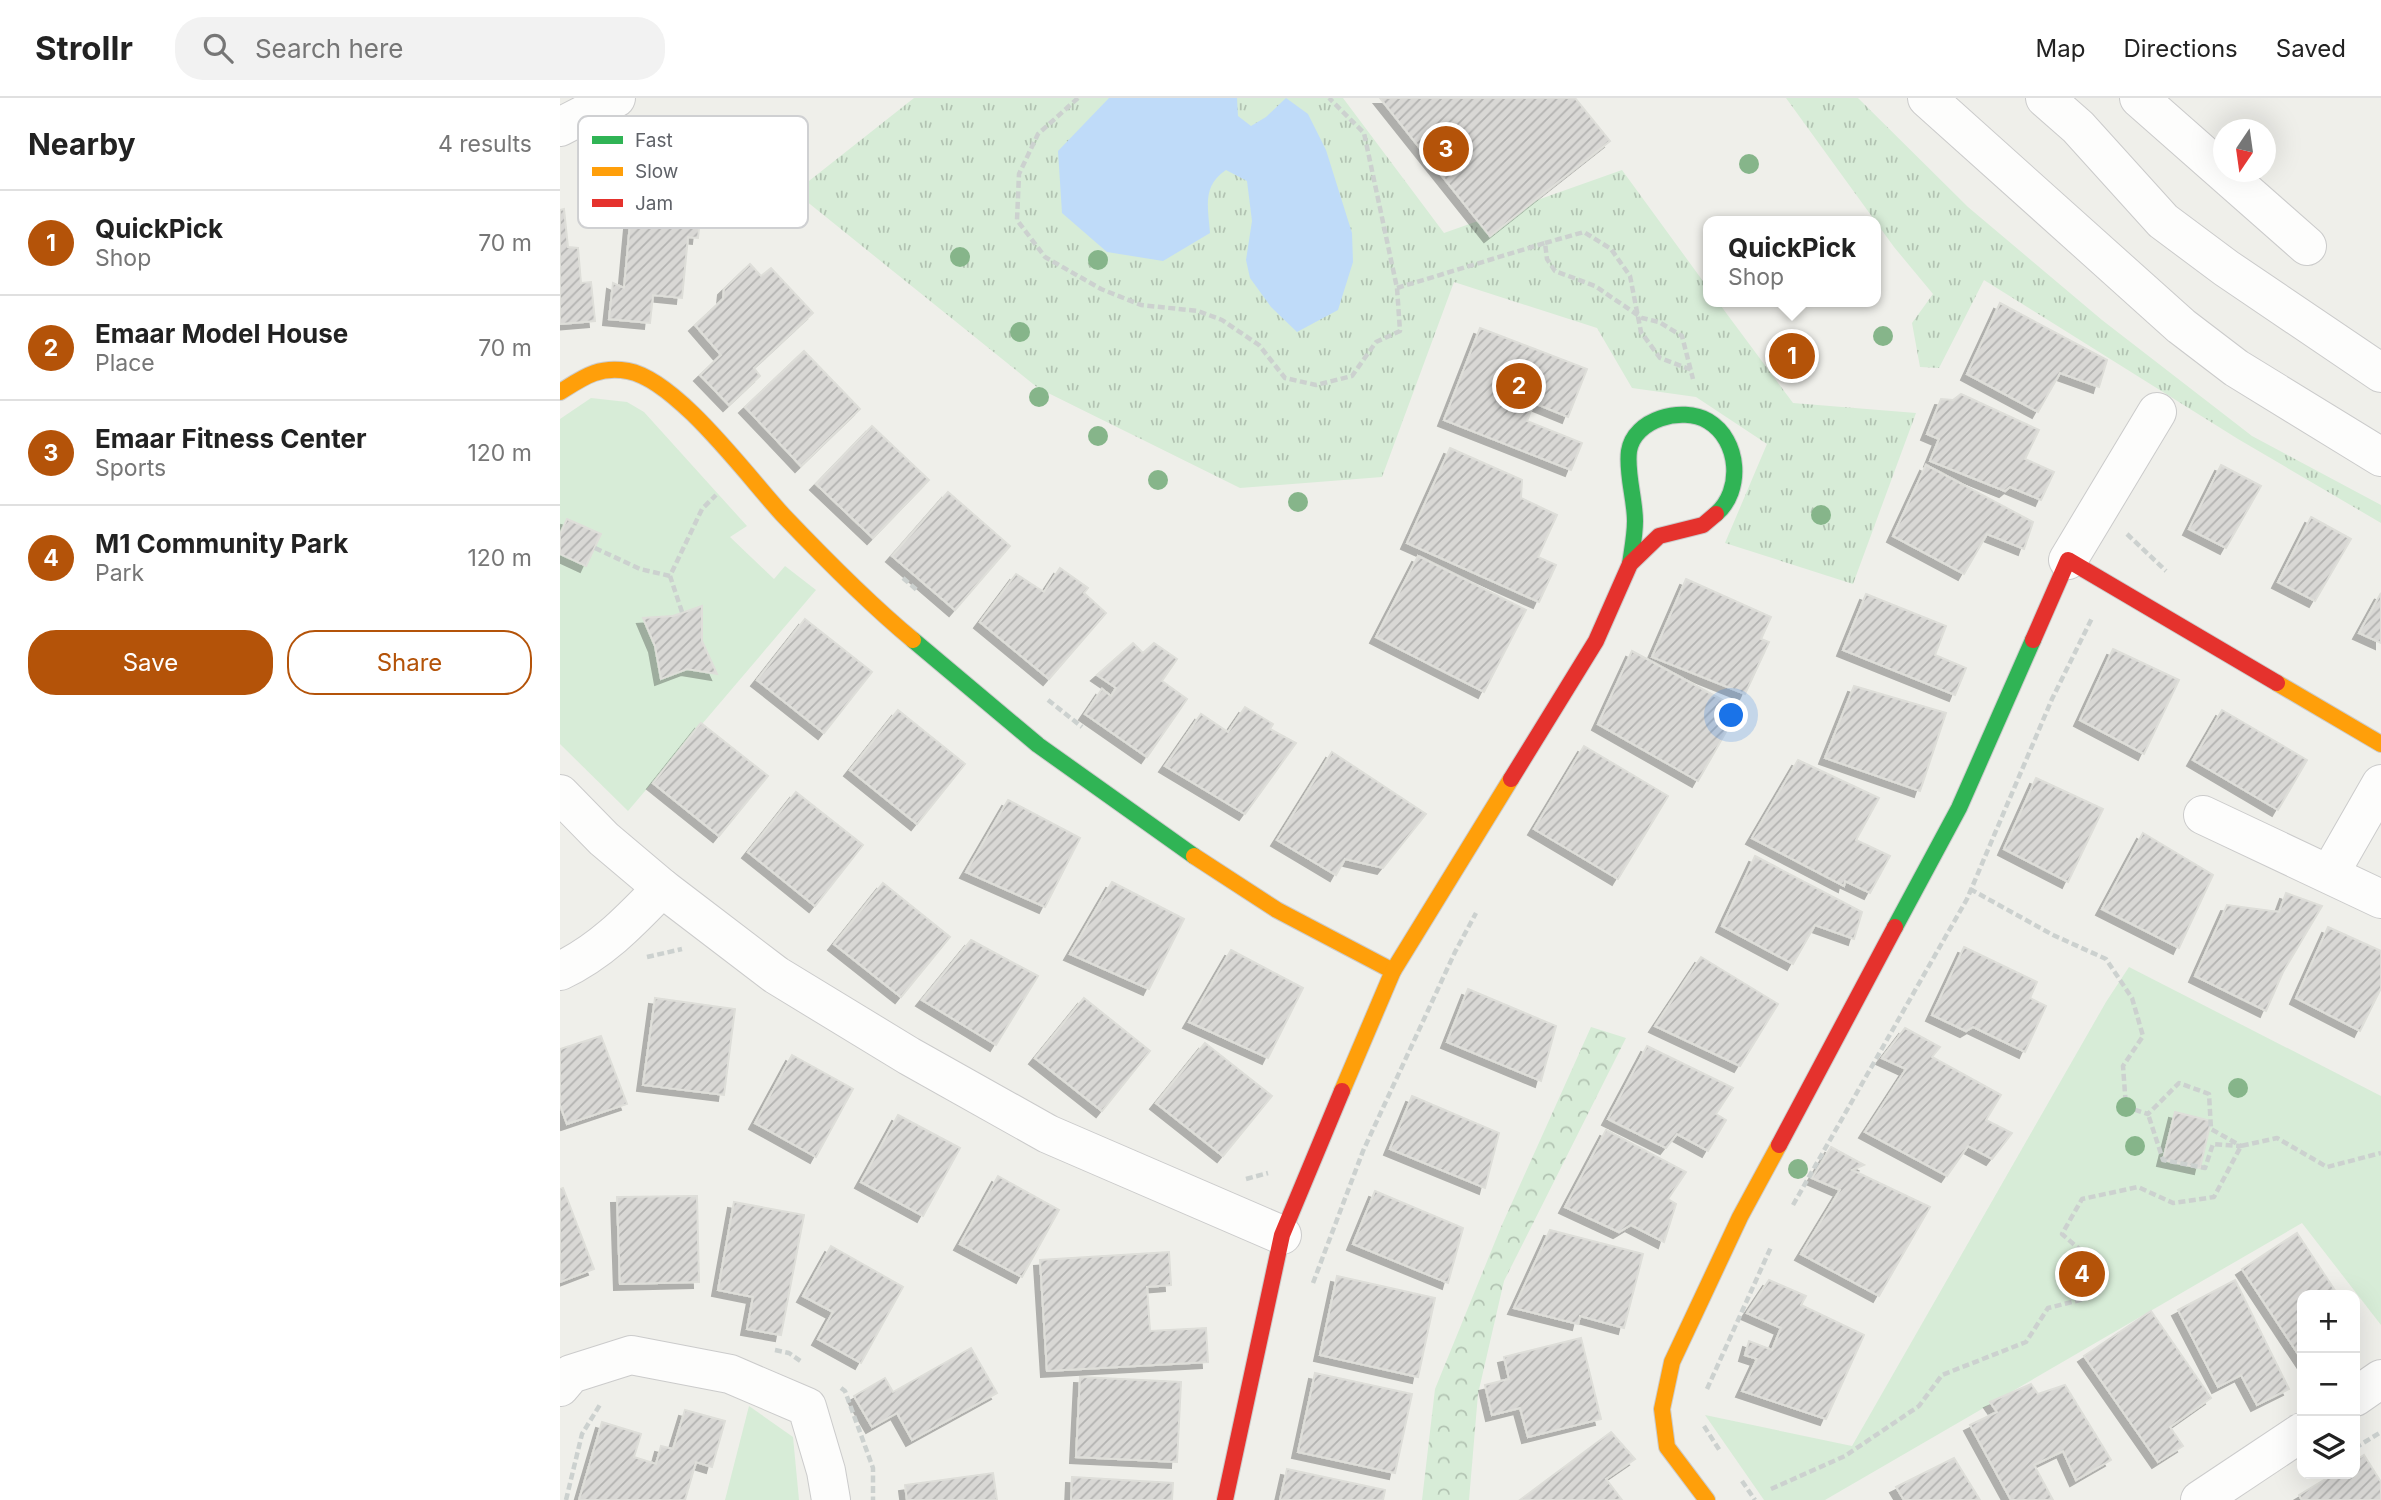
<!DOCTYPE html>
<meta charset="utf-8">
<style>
body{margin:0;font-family:Inter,sans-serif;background:#f2f2f2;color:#222}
.controls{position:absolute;right:21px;bottom:21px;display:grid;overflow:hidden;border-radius:14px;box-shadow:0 7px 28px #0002}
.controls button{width:63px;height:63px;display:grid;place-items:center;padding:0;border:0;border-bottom:2px solid #e0e0e0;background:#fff;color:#222;font:35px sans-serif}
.compass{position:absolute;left:1653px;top:21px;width:63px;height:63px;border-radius:50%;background:#fff;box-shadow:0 7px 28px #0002;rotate:193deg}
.you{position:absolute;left:1172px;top:618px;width:24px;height:24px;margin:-18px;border:5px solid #fff;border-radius:50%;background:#1a73e8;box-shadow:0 0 0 10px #1a73e833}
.badge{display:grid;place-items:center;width:46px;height:46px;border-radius:50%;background:#b45309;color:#fff;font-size:23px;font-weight:700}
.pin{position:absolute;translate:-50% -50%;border:4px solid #fff;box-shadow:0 2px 7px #0006}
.popup{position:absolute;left:1143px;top:118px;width:178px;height:91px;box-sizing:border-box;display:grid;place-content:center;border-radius:14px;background:#fff;filter:drop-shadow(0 2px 5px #0005);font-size:23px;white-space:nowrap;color:#767676}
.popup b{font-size:26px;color:#222}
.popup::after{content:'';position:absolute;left:50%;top:100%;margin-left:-14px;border:14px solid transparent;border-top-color:#fff}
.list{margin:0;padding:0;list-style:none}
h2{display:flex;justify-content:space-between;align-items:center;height:91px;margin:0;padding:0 28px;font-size:30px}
h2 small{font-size:23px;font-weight:400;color:#767676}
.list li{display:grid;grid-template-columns:46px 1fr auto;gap:21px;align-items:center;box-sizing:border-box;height:105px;padding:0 28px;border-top:2px solid #e0e0e0}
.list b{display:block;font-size:26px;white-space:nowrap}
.list p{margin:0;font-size:23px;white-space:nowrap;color:#767676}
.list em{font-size:23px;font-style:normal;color:#767676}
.actions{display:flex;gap:14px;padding:21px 28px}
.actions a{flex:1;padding:16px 0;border:2px solid #b45309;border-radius:28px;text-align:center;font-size:24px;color:#b45309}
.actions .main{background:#b45309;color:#fff}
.icon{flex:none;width:38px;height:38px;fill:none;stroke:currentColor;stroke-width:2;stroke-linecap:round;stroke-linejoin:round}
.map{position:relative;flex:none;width:1821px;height:1402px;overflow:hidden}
header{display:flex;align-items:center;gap:42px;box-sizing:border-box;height:98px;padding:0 35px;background:#fff;border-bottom:2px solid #e0e0e0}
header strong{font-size:33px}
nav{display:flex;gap:38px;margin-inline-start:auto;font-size:24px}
.search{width:490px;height:63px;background:#f2f2f2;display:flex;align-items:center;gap:18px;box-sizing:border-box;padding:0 24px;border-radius:28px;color:#767676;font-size:26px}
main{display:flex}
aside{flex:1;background:#fff}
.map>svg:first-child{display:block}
.grass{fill:url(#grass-tufts)}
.forest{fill:url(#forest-crowns)}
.green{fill:#d7ecd7}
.water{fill:#bfdbf9}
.building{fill:url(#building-hatch);stroke:#deded9;stroke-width:2;filter:url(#shadow)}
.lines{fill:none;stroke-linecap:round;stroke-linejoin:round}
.street-casing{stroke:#cbcbcb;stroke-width:40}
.fast-casing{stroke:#ccc;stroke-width:18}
.slow-casing{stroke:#ccc;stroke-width:18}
.jam-casing{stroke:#ccc;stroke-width:18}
.path{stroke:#ccd1cf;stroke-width:4.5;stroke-dasharray:7 3.5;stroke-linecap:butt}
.street{stroke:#fdfdfc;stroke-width:38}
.fast{stroke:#30b455;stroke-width:16}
.slow{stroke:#ff9f0a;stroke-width:16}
.jam{stroke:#e5322d;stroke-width:16}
.tree{fill:#86b58a}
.key{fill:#fff;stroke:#cfd0d2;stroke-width:2}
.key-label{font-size:19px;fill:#5f6268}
</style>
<header>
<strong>Strollr</strong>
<div class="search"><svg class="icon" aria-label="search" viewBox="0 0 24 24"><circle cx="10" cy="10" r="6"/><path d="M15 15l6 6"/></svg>Search here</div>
<nav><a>Map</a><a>Directions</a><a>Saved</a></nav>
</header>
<main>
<aside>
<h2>Nearby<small>4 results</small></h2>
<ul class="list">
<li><span class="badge">1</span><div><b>QuickPick</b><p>Shop</p></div><em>70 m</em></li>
<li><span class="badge">2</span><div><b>Emaar Model House</b><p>Place</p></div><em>70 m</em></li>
<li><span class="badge">3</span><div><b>Emaar Fitness Center</b><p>Sports</p></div><em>120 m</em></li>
<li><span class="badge">4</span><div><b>M1 Community Park</b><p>Park</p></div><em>120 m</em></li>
</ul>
<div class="actions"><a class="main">Save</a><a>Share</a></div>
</aside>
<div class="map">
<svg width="1821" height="1402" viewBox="0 0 1821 1402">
<defs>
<pattern id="grass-tufts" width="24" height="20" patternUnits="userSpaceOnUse" patternTransform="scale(1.75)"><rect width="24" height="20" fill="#d7ecd7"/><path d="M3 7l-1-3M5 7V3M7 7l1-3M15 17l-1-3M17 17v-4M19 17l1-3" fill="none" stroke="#b2c3b2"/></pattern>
<pattern id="forest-crowns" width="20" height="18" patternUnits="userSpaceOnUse" patternTransform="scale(1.75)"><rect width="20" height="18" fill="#d7ecd7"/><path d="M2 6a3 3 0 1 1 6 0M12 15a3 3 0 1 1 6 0" fill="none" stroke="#b2c3b2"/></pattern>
<pattern id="building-hatch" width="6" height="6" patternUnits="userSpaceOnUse" patternTransform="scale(1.75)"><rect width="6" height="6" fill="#d9d8d5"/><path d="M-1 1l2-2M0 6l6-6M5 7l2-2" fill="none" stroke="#b3b3b1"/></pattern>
<filter id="shadow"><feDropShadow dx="-6" dy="6" stdDeviation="0" flood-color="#0004"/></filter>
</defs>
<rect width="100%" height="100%" fill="#efefea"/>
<g class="grass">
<path d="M354,0H783L884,135L1062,72L1148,190V204H1158L1233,305L1356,315L1293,486L1165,445L1207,346L1136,299L1072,290L1037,230L894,184L822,379L680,390L478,290L235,94Z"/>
<path d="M1226,0H1298L1408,109L1542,222L1692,338L1821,407V425L1678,341L1424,182L1379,270L1360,269L1352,225L1373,196L1334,149Z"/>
</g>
<path class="forest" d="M1031,929L1066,940L944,1183L918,1296L909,1402H862L875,1291L941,1129Z"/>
<g class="green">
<path d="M31,300L67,304L84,314L187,428L170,439L214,481L225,468L256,492L68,713L0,646V321Z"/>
<path d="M1569,869L1821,998V1227L1742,1125L1265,1402H1204L1145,1317L1292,1348L1546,904Z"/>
<path d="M189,1308L233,1339L239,1402H165Z"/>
</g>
<path class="water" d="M549,0H677L678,18L691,28L706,19L726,0L748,16L766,52L792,135L793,164L778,212L737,234L711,209L690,180L686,162L692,123L687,83L666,72C642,88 648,109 650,135L603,163L547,154L502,115L498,53Z"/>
<g class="building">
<path d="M820,0H1015L1050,43L930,138Z"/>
<path d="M72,104L141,111L138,140L128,139L122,200L93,197L90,225L49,221L53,185L64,190Z"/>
<path d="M4,111L8,149L18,150L21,185L31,184L35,223L0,226V112Z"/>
<path d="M190,166L201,178L211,170L253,215L194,270L200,278L169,307L140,277L161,257L135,227L163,201L164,191Z"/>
<path d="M1440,205L1547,262L1539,289L1500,275L1478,314L1407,276Z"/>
<path d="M920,230L1027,271L1008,319L974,305L967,323L1022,345L1011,372L884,322Z"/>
<path d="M244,253L300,311L241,368L185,309Z"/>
<path d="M1401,296L1479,332L1465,361L1494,374L1481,402L1450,389L1445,393L1370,363L1379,341L1367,336L1381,301L1393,302Z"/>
<path d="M312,328L369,382L313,440L256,386Z"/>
<path d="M890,350L962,382L961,400L997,417L978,459L996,467L979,504L847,445Z"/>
<path d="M1366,367L1473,424L1464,451L1427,436L1404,476L1333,438Z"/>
<path d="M1661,367L1701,388L1666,450L1629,431Z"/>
<path d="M388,394L450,448L395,512L332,458Z"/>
<path d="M1751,419L1791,441L1755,503L1718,484Z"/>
<path d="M7,421L41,436L26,468L0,456V436Z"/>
<path d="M858,458L966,512L924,594L816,539Z"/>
<path d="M500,470L528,490L524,495L546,515L489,581L420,524L456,476L484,494Z"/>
<path d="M1126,481L1211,519L1201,541L1209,544L1185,596L1092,559Z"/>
<path d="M1821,495V545L1799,535Z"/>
<path d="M1306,496L1386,528L1375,557L1406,570L1395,597L1283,552Z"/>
<path d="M142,508V543L157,576L127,571L101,581L95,548L83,520L113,518Z"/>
<path d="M245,521L312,574L264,635L197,582Z"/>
<path d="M573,545L583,555L594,545L617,561L602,583L627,601L587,659L525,616L542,591L551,598L556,590L537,577Z"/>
<path d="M1553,551L1619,582L1584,656L1520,622Z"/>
<path d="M1072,553L1179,611L1138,683L1038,626Z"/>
<path d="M1294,588L1386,615L1360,693L1265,660Z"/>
<path d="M685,609L713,626L710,631L736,645L685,716L605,668L641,616L668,634Z"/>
<path d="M338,612L405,666L357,726L290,672Z"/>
<path d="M1662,612L1747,662L1718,712L1633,662Z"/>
<path d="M141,625L208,678L159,738L93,685Z"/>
<path d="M1024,648L1108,698L1058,781L974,731Z"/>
<path d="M772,654L866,716L823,770L785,761L776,777L717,742Z"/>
<path d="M1238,662L1319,700L1296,742L1330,758L1310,795L1285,783L1284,788L1192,740Z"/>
<path d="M1476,680L1543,711L1508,784L1444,751Z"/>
<path d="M236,694L303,747L255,808L188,754Z"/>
<path d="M448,702L520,740L485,809L406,774Z"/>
<path d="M1583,735L1653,777L1619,850L1542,811Z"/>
<path d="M1195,758L1302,814L1294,841L1255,827L1233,866L1162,828Z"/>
<path d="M552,784L624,821L589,891L510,856Z"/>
<path d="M323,785L390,839L341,899L274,846Z"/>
<path d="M1726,795L1762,808L1723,874L1706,913L1635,878L1667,807L1719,814Z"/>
<path d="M1768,829L1821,853V890L1800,933L1736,900Z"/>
<path d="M411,842L478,878L436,947L362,902Z"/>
<path d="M1404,849L1477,884L1470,900L1486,908L1465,954L1413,929L1406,933L1372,917Z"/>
<path d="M671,852L743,890L708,960L629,924Z"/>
<path d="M1141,859L1218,906L1180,968L1095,928Z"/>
<path d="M908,891L996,928L981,983L887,944Z"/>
<path d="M95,900L175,911L164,997L83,987Z"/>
<path d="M524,900L590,953L542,1013L475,960Z"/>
<path d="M1345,930L1380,949L1372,959L1441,997L1426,1022L1452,1035L1432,1061L1408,1048L1387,1078L1305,1034L1346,971L1322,960Z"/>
<path d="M41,938L67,1006L7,1026L0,1007V951Z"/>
<path d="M645,945L712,998L663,1058L596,1005Z"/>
<path d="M1087,948L1173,990L1156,1016L1166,1022L1148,1053L1117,1036L1106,1050L1048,1021Z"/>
<path d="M232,957L293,991L256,1059L195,1025Z"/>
<path d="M852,998L939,1035L925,1090L830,1051Z"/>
<path d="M1615,1014L1651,1023L1640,1070L1603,1062Z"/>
<path d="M338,1017L400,1050L363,1118L301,1084Z"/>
<path d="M1046,1032L1126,1074L1108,1101L1116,1106L1104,1144L1071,1127L1059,1134L1005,1109Z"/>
<path d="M1271,1049L1304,1067L1292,1072L1370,1109L1319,1198L1241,1156L1280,1092L1252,1080Z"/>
<path d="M438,1078L499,1112L462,1179L400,1146Z"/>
<path d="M3,1090L34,1171L0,1184V1091Z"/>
<path d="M815,1093L903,1130L888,1185L793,1146Z"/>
<path d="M137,1098L139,1184L60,1186L57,1099Z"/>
<path d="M174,1104L244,1117L221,1237L187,1231L193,1199L158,1192Z"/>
<path d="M990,1132L1083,1156L1064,1230L1020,1218L1018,1226L954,1210Z"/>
<path d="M1737,1135L1778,1197H1742V1262L1682,1171Z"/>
<path d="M271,1148L343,1189L301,1265L258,1241L273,1214L243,1198Z"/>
<path d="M609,1154L611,1187L587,1189L590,1233L646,1230L648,1264L487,1273L480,1162Z"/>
<path d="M777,1178L875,1200L858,1279L760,1257Z"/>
<path d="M1209,1182L1246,1198L1241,1207L1304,1237L1266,1321L1182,1293L1197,1261L1185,1257L1189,1243L1212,1252L1221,1230L1187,1215Z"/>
<path d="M1675,1182L1729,1291L1697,1307L1681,1277L1658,1289L1618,1212Z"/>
<path d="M1591,1213L1651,1300L1610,1329L1623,1348L1598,1364L1524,1258Z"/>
<path d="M1021,1240L1041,1321L968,1339L960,1310L932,1317L925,1287L949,1281L944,1259Z"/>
<path d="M411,1250L437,1295L352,1342L337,1315L312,1329L294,1298L325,1280L333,1294Z"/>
<path d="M755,1275L852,1296L835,1375L738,1354Z"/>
<path d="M520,1279L621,1284L617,1364L516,1359Z"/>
<path d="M1471,1286L1478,1296L1505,1287L1551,1362L1516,1382L1503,1353L1474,1367L1493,1402H1451L1410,1327L1437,1314L1430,1304Z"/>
<path d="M125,1312L165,1323L152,1369L136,1364L125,1402H19L42,1324L81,1336L74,1359L96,1366L101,1348L113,1351Z"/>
<path d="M1051,1334L1075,1361L1046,1381L1062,1402H960Z"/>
<path d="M1804,1357L1821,1384V1402H1742L1739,1397L1774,1376H1795V1363Z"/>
<path d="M1394,1360L1420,1402H1344L1336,1389Z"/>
<path d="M727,1371L825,1392L823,1402H720Z"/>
<path d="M433,1375L437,1402H347L345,1387Z"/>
<path d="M512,1379L613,1385L612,1402H511Z"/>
</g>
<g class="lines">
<defs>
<g id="street">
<path d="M1367,0L1621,228L1676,270L1821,359"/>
<path d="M1485,0L1518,29L1603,123L1666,170L1821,275"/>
<path d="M1579,0L1747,148"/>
<path d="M0,29L56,0"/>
<path d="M1508,462L1597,314"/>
<path d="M0,696L44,741L102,790C70,823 42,853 0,873"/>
<path d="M1643,717L1821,801"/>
<path d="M1770,775L1821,686"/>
<path d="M102,790L216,877L349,958L488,1036L722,1137"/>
<path d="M0,1289L11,1276L71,1257L170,1276L247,1309L266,1373L271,1402"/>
<path d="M1795,1299L1821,1281"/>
<path d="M1640,1402L1742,1334"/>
</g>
<g id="fast">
<path d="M1070,466C1072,452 1075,437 1075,423C1075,401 1066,375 1069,353C1074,321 1122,308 1148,323C1180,342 1183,393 1156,416"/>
<path d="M353,542L478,647L634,758"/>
<path d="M1335,829L1399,710L1473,542"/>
</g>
<g id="slow">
<path d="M0,294C24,279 38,268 68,273C117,282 188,379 223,417C264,460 307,504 353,542"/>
<path d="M1717,585L1821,646"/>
<path d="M634,758L717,812L833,873"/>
<path d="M782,993L833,873L951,681"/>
<path d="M1147,1402L1107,1349L1102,1311L1112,1264L1180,1119L1219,1047"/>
</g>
<g id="jam">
<path d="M1473,542L1508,462L1717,585"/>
<path d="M951,681L1036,543L1070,466L1099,438L1143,427L1156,416"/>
<path d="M1219,1047L1335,829"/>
<path d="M665,1402L722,1137L782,993"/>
</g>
</defs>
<use href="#street" class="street-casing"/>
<use href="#fast" class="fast-casing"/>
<use href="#slow" class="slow-casing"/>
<use href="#jam" class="jam-casing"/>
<g class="path">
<path d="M518,0L478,36L459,76L457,122L485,159L541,191L581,207L638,213L662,222L699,247L725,280L756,287L792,278L816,244L840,233L837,190L804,35L769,0"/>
<path d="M985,145L1024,134L1051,151L1070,178L1081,234L1100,260L1132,272"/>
<path d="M837,190L985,145L987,161L995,173L1035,188L1082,220L1099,224L1122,238L1133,281"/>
<path d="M1567,436L1606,473"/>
<path d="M35,450L80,471L110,478"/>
<path d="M343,480L358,493"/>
<path d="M122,514L110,478L142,411L156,397"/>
<path d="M488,602L522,629"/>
<path d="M1410,791L1493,837L1546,861L1572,900L1583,938L1563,968L1566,1009L1588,1016L1619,985L1649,996L1651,1031L1681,1048L1653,1046L1645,1070L1603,1062L1588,1016"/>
<path d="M87,859L122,851"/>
<path d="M686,1081L708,1075"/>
<path d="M1233,1107L1407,801L1492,601L1532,520"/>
<path d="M753,1185L803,1053L895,854L916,815"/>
<path d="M215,1252L229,1255L242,1264"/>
<path d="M281,1290L285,1293L313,1370V1402"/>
<path d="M1147,1291L1211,1149"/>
<path d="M1144,1328L1160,1353"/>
<path d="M1795,1350L1821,1334"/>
<path d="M1182,1383L1195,1402"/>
<path d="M1211,1391L1285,1358L1359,1308L1382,1277L1466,1244L1488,1210L1524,1201L1533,1163L1502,1136L1522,1101L1578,1089L1613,1105L1654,1099L1681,1048L1717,1040L1767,1069L1821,1055"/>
<path d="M6,1402L22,1336L41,1305"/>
</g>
<use href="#street" class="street"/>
<use href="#fast" class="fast"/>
<use href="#slow" class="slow"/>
<use href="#jam" class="jam"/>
</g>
<g class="tree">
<circle cx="1189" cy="66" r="10"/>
<circle cx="400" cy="159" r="10"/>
<circle cx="538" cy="162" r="10"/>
<circle cx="460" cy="234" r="10"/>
<circle cx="1323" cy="238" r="10"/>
<circle cx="479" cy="299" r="10"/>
<circle cx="538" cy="338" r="10"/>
<circle cx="598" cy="382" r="10"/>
<circle cx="738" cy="404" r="10"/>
<circle cx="1261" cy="417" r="10"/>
<circle cx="1678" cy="990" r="10"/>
<circle cx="1566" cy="1009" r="10"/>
<circle cx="1575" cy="1048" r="10"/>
<circle cx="1238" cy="1071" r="10"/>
</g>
<rect x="18" y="18" width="230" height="112" rx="10" class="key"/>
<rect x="32" y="38" width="31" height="8" fill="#30b455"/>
<rect x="32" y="69" width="31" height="9" fill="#ff9f0a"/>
<rect x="32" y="101" width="31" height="8" fill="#e5322d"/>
<g class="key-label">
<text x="75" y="49">Fast</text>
<text x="75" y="80">Slow</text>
<text x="75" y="112">Jam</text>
</g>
</svg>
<div class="controls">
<button>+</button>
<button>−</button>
<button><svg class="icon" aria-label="layers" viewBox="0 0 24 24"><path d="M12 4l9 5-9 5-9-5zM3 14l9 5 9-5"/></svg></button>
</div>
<svg class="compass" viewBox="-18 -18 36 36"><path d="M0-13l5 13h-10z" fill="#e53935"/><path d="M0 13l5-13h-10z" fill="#767676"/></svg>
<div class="you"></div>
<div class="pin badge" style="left:1232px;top:258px">1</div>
<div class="popup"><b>QuickPick</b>Shop</div>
<div class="pin badge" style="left:959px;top:288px">2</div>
<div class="pin badge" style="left:886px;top:51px">3</div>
<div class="pin badge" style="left:1522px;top:1176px">4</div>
</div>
</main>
